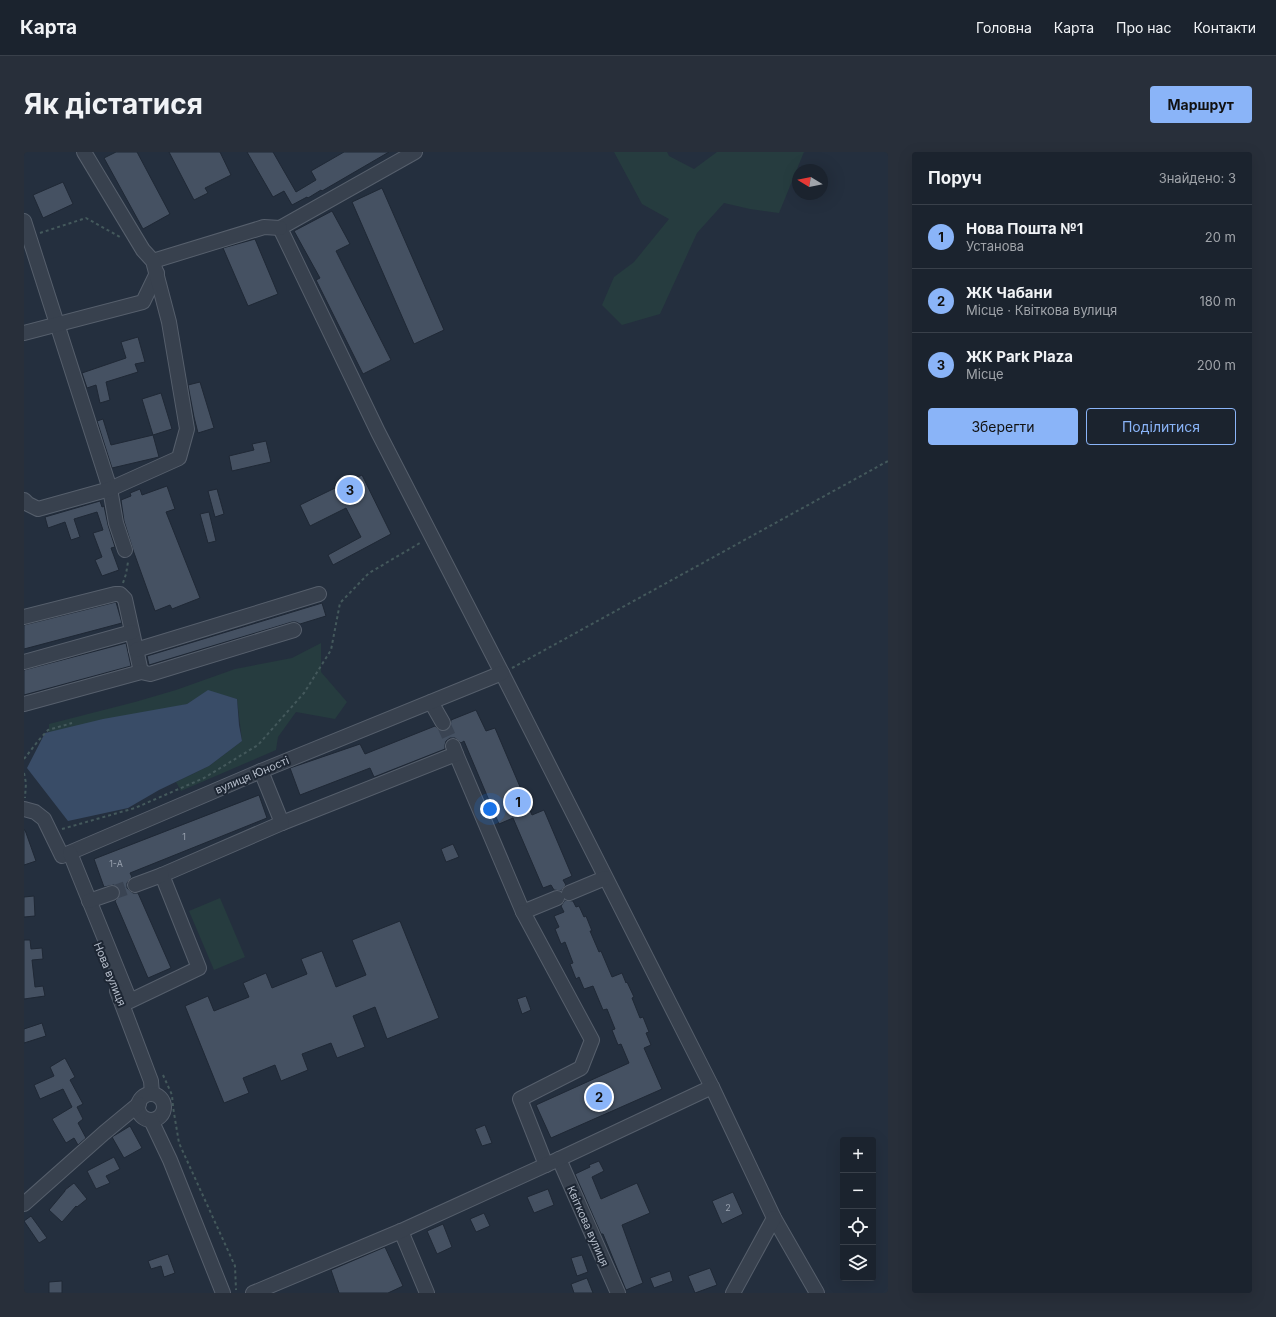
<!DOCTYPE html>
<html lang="uk">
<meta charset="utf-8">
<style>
body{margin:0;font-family:Inter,sans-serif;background:#282f3a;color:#f1f3f6}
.controls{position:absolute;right:12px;bottom:12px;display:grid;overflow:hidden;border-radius:4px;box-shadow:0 4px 16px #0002}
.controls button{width:36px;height:36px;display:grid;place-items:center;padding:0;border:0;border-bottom:1px solid #39404a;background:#1b232e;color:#f1f3f6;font:20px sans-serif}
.compass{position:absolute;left:768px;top:12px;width:36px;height:36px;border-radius:50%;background:#1b232e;box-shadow:0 4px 16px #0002;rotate:280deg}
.you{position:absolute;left:466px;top:657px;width:14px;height:14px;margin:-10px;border:3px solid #fff;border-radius:50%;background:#1a73e8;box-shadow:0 0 0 6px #1a73e833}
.badge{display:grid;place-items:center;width:26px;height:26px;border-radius:50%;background:#8ab4f8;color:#111;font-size:13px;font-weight:700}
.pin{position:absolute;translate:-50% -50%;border:2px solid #fff;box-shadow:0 1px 4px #0006}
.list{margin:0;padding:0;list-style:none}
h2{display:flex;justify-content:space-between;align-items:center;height:52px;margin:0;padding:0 16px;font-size:17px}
h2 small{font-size:13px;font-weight:400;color:#a0a4aa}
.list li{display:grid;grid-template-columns:26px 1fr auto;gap:12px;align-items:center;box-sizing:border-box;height:64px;padding:0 16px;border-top:1px solid #39404a}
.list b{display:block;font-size:15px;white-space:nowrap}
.list p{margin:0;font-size:13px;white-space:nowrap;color:#a0a4aa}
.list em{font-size:13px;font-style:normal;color:#a0a4aa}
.actions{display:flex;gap:8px;padding:12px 16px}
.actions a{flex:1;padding:9px 0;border:1px solid #8ab4f8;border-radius:4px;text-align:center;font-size:14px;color:#8ab4f8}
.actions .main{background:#8ab4f8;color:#111}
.icon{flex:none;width:22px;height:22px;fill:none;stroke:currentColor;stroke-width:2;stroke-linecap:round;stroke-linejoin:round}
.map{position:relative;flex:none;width:864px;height:1141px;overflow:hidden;border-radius:4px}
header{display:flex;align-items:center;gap:24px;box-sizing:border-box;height:56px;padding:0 20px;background:#1b232e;border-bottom:1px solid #39404a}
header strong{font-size:19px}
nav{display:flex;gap:22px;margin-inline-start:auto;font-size:14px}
.intro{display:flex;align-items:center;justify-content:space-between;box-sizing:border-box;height:96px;padding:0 24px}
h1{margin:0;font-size:28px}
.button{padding:10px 18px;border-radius:4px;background:#8ab4f8;color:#111;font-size:14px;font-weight:700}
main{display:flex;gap:24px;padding:0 24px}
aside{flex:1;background:#1b232e;border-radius:4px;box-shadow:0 4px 16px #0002}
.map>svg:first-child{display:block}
.green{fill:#263c3f}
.water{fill:#394c67}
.building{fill:#455162;stroke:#1f2835}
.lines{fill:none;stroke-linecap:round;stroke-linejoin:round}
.minor-tunnel{stroke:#3a4453;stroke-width:14;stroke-dasharray:14 7;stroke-linecap:butt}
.minor-casing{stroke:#565f6c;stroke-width:16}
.path{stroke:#44595c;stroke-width:2;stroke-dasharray:3 3;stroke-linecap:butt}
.minor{stroke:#38414e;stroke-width:14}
.labels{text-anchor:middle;stroke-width:4;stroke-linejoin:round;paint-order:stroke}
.number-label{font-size:9px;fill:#98a1af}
.street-label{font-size:11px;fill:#b4bcc9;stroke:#1d2633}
</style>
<header>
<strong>Карта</strong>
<nav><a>Головна</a><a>Карта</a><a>Про нас</a><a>Контакти</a></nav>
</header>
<div class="intro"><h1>Як дістатися</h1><a class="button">Маршрут</a></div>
<main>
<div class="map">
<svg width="864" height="1141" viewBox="0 0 864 1141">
<rect width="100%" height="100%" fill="#242f3e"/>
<g class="green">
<path d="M590,0H643L645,4L670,17L693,0H780L755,61L726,57L700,51L673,81L636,162L598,173L578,153L590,125L610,110L645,67L618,52Z"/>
<path d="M297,491V520L323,550L311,567L272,560L254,585L252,598L157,639L152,630L185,614L218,589L213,547L184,539L163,552L25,586V572L111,550L152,538L211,517L268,506Z"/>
<path d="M196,746L221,805L190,818L165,759Z"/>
</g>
<path class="water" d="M184,538L213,547L215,573L218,589L185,614L135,638L104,656L44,669L3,616L21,581L79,567L163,552Z"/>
<g class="building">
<path d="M92,0H113L146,62L119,77L80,6Z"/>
<path d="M145,0H196L207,23L181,36L184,41L170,48Z"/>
<path d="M223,0H249L272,40L292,28L287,19L320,0H365L298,39L297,38L284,46L283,45L268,53L260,39L249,45Z"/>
<path d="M39,30L49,52L19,66L9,43Z"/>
<path d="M358,36L420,178L390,192L328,50Z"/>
<path d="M308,59L326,92L312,99L367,208L339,222L292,128L296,126L270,79Z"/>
<path d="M231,87L254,142L224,154L199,96Z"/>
<path d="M114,185L121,210L111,212L114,220L82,230L86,248L76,251L72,233L63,236L58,221L102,206L97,190Z"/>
<path d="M176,230L190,276L174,281L170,265L164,233Z"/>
<path d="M137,241L148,277L129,283L118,247Z"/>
<path d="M79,267L87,293L129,283L135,305L88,316L73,269Z"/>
<path d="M242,289L247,310L208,319L205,304L230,298L228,292Z"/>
<path d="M338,323L367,382L309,413L304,403L337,385L322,356L286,374L276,353Z"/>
<path d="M143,334L151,357L142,360L176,446L148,457L146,453L131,459L109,398L100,369L97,348L107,344L106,341L116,337L118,343Z"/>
<path d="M193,337L200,362L191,365L184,339Z"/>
<path d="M76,349L78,355L80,354L84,373L91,395L87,396L95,418L78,424L71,408L78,405L69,381L79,378L73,360L50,367L56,385L47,388L41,370L24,376L21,365Z"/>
<path d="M185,360L192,389L184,391L176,362Z"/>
<path d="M92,450L98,471L0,497V473Z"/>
<path d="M298,451L302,464L276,472L272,470H268L125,513L123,504Z"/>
<path d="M102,491L107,514L0,543V518Z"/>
<path d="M452,558L462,579L471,576L508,663L520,658L548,724L539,728L542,733L537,739L530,738L527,733L519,736L489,666L475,672L440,589L437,591L431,586H426L422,589L421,593V597L350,625L346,616L276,643L266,616L336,592L341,602L411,574L415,578L423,579L426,575L427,568Z"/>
<path d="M235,643L243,666L106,721L108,725L103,731V736L109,741H114L147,816L124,826L91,749L96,743V738L90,733L80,735L70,707Z"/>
<path d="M0,678H1L12,709L0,713Z"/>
<path d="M429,692L435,705L422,710L417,697Z"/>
<path d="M10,744L11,764L0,765V745Z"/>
<path d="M541,748L549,749L552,755L555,754L560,765L562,764L568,779H566L575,800L577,799L588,825L598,821L602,831L603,830L610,845L608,846L616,866L619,865L625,880L622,881L627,893L620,896L638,937L527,986L512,953L605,911L597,892L594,893L588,878L591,877L583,857L579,858L569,834L560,837L555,825L552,827L546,812L549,811L541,790L537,792L531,777L535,775L530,764L540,760L537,754Z"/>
<path d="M376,769L415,866L363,887L351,855L329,864L341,895L313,906L307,891L278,902L284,918L257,929L251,913L219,926L225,941L200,951L161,854L184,844L190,859L225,845L219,831L242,821L248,836L283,822L277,807L298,799L312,835L342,823L328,788Z"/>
<path d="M0,788H6L7,797L18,796L19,807L8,808L11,835L19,834L21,844L0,847Z"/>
<path d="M502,844L507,858L498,862L493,847Z"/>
<path d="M18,871L22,884L0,891V877Z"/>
<path d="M41,906L51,925L46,928L59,952L53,955L59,967L54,971L62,986L54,993L50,986L42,991L28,967L48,955L39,937L16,947L10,933L30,924L26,915Z"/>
<path d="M461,973L468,991L458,994L451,977Z"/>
<path d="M106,974L118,996L100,1006L88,985Z"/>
<path d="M90,1005L96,1017L82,1024L86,1031L72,1037L63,1019Z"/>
<path d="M575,1009L580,1019L568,1025L577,1047L613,1031L626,1061L598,1073L619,1131L602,1138L579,1082H577L551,1022L566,1015L565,1013Z"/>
<path d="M50,1031L63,1047L53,1055L52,1054L38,1070L25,1058L41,1039V1038Z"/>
<path d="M524,1037L530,1053L510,1061L503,1045Z"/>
<path d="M709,1040L719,1062L698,1072L688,1049Z"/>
<path d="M460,1061L466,1074L452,1080L446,1067Z"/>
<path d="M7,1064L23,1086L15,1091L0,1069Z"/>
<path d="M419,1072L428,1095L413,1102L403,1079Z"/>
<path d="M361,1095L379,1134L364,1141H315L307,1118Z"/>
<path d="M144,1102L151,1121L140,1125L137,1114L127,1117L124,1109Z"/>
<path d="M558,1103L564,1120L553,1124L547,1106Z"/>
<path d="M686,1116L693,1133L671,1141L664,1124Z"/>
<path d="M646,1119L649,1129L630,1136L626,1126Z"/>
<path d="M563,1126L569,1141H550L547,1132Z"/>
<path d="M38,1129V1141H25V1130Z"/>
</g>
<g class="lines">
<g class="minor-tunnel">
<path d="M419,571L429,594"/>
<path d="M88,741L111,733"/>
</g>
<defs>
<g id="minor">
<path d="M391,0L256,76L354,280L478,521L688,935"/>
<path d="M0,69L86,337L92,371L101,398"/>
<path d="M129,109L240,75L256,76"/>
<path d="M0,181L119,150L133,121"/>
<path d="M0,348L4,352L14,357L86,337L155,306L163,277L145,170L129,109L119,98L60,0"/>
<path d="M0,465L91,442H96L101,447L117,520"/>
<path d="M112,498L295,442"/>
<path d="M0,510L108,480"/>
<path d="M407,550L419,571"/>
<path d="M0,552L117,520L126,522L270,478"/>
<path d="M432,602L499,760L533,746"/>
<path d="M0,657L11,660L20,667L38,704L237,619L478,521"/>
<path d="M258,671L432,602L429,594"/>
<path d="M46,701L106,849L175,816L138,723L258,671L237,619"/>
<path d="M111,733L138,723"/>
<path d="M545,741L581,726"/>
<path d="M65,749L88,741"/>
<path d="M499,760L568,888L557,916L496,947L522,1013"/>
<path d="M93,839L127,929L128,942"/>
<circle cx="127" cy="955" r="13"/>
<path d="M127,968L146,1008L199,1141"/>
<path d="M535,1007L594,1141"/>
<path d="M0,1052L80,981L115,952"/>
<path d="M377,1079L403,1141"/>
<path d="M229,1141L377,1079L535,1007L688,935L750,1066L793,1141"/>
<path d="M709,1141L750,1066"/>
</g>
</defs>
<use href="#minor" class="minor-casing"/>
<g class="path">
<path d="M16,81L62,66L96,85"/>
<path d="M99,431L102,422L104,410"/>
<path d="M488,516L864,309"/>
<path d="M0,607L14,589L24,578L48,571"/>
<path d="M0,621L2,631L1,646"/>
<path d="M38,677L111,656L180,626L234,593L280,541L307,498L316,451L345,421L396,391"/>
<path d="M139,923L148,943L149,955L155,991L211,1114L212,1138"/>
</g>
<use href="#minor" class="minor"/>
</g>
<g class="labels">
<g class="number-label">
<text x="160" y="688">1</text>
<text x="92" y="715">1-А</text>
<text x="704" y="1059">2</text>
</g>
<g class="street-label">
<text transform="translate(228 623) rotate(-23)" y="4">вулиця Юності</text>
<text transform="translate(86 822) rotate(68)" y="4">Нова вулиця</text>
<text transform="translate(564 1074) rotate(66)" y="4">Квіткова вулиця</text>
</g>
</g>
</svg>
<div class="controls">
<button>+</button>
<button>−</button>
<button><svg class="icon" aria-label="locate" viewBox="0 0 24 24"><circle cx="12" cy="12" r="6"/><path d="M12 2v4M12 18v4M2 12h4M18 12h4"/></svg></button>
<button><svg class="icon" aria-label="layers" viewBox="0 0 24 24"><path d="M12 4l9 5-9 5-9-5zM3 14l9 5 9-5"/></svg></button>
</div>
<svg class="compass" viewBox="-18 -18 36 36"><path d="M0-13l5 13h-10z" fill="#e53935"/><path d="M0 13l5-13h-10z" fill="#a0a4aa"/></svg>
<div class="you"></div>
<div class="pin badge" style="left:494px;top:650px">1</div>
<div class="pin badge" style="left:575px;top:945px">2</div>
<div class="pin badge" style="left:326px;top:338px">3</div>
</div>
<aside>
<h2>Поруч<small>Знайдено: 3</small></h2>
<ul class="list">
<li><span class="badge">1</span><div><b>Нова Пошта №1</b><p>Установа</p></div><em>20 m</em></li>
<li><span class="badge">2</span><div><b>ЖК Чабани</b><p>Місце · Квіткова вулиця</p></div><em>180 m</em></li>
<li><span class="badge">3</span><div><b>ЖК Park Plaza</b><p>Місце</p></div><em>200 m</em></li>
</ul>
<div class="actions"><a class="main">Зберегти</a><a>Поділитися</a></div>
</aside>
</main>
